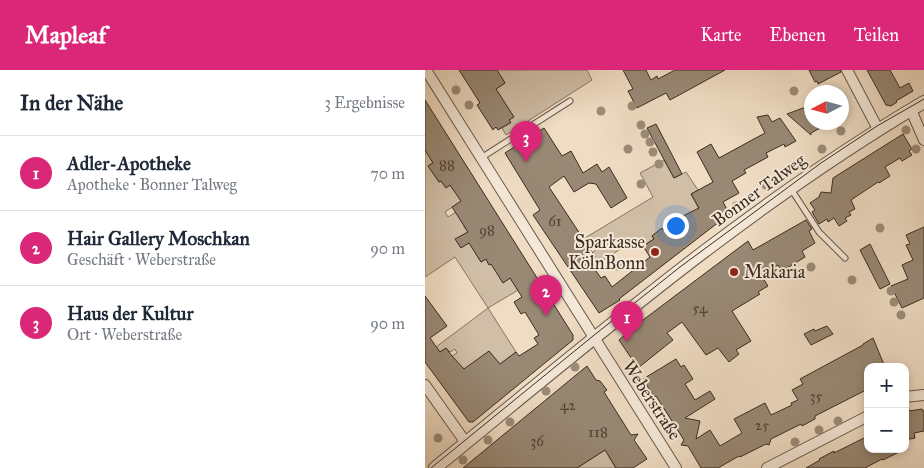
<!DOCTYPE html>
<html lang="de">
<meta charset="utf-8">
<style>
body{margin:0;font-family:"IM FELL Great Primer",serif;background:#f2f2f3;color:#1f2937}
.controls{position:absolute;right:15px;bottom:15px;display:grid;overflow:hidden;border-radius:10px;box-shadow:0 2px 8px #0003}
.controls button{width:45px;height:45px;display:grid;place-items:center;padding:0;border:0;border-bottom:1px solid #e0e1e3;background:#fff;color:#1f2937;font:25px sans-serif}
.compass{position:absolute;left:379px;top:15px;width:45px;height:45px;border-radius:50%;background:#fff;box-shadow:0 2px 8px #0003;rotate:264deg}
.you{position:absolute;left:250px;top:155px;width:18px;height:18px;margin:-12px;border:4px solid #fff;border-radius:50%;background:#1a73e8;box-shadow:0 0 0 8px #1a73e833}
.badge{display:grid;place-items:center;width:32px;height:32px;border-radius:50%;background:#db2777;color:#fff;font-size:16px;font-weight:700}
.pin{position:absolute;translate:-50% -41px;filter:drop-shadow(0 1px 2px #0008)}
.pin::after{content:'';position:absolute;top:26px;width:18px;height:15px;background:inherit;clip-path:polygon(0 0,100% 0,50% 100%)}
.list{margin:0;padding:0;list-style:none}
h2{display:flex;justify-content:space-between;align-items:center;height:65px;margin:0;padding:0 20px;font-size:21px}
h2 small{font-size:16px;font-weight:400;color:#747a83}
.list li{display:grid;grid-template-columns:32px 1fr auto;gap:15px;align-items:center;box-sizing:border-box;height:75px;padding:0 20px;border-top:1px solid #e0e1e3}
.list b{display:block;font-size:19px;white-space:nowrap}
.list p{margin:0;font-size:16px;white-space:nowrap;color:#747a83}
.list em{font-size:16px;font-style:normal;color:#747a83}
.map{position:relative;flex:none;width:499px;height:398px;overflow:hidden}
header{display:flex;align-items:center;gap:30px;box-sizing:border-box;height:70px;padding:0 25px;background:#db2777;color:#fff}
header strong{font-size:24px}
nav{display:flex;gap:28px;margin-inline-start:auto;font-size:18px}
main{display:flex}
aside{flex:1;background:#fff}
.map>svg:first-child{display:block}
.green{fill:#d0bea7;stroke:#857563}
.building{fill:#988874;stroke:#3a2c1f}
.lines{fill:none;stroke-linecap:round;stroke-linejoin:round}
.service-casing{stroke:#675848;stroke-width:7}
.minor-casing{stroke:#675848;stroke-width:12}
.tertiary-casing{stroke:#675848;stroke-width:14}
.service{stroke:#f5e8d8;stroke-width:5}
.minor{stroke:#f5e8d8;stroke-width:10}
.tertiary{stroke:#f5e8d8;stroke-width:12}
.tram{stroke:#3a2c1f;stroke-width:1}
.tree{fill:#9c8b78}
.poi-dot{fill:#8f2418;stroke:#f5e8d8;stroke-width:2}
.labels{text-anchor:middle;stroke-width:4;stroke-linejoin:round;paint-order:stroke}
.number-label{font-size:15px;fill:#524334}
.street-label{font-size:18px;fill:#3a2c1f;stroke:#f5e8d8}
.poi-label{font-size:18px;fill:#3a2c1f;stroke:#f5e8d8;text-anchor:end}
</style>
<header>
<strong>Mapleaf</strong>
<nav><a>Karte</a><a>Ebenen</a><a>Teilen</a></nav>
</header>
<main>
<aside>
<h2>In der Nähe<small>3 Ergebnisse</small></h2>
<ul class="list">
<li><span class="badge">1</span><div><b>Adler-Apotheke</b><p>Apotheke · Bonner Talweg</p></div><em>70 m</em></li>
<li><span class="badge">2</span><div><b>Hair Gallery Moschkan</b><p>Geschäft · Weberstraße</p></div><em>90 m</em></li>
<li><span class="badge">3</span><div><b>Haus der Kultur</b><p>Ort · Weberstraße</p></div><em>90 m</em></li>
</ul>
</aside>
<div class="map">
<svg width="499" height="398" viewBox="0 0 499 398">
<rect width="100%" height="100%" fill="#efdcc3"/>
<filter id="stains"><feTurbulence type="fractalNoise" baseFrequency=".004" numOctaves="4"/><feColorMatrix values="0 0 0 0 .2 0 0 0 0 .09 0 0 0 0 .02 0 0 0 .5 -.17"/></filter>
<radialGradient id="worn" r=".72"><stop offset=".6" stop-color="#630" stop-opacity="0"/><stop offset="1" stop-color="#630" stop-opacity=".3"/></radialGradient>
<g class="green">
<path d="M73,0H162L167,10L81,65L77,58L86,53L84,50L88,47L73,22L62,12L73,18L80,13L75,5L63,6Z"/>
<path d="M0,80L8,92L3,96L14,112L16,111L21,118L25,115L37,131L20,142L23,147L36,139L39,157L43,162L31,169L35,177L56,165L63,176L51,184L56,192L61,189L64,195L72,190L75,208L78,213L85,208L95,219L63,238L91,282L65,303L35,306L27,286L32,283L30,279L25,282L21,278L15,282L11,277L63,238L30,187L0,207Z"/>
<path d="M239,90L249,108L261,102L273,120L266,124L274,139L255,150L240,162L236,159L227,166L229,169L218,176L212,168L168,197L164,191L167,183L173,178L169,173L160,178L155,171L228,127L215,103Z"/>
<path d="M188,375L191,380L183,385L191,398H152Z"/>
</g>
<g class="building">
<path d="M34,0H72L80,13L71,19L89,47L84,50L86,52L73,60L71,57L68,60L52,35L55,33Z"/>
<path d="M198,0H221L226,10L232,6L233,9L250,0H300L245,30L241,23L212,38L203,21L208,19Z"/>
<path d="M384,0H415L416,2L393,14L392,11L390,12Z"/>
<path d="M442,0H465L475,18L484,13L488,21L471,31L472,32L466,36L461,35Z"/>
<path d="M0,30L148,265V270L48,352H44L0,292V226L22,256L5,268L15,282L21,278L27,286L39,299L64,281L75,294L91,282L94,286L113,274L109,268L114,265L100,242L96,244L89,232L97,227L85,208L78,213L66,194L64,195L61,189L56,192L44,173L36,178L30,169L43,162L27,137L36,131L25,115L21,118L16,111L14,112L3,96L8,93L0,80Z"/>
<path d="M378,38L386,40V52H406L386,63V65L362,44Z"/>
<path d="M343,45L347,52L355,48L371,71L360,77L359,74L341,83L343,87L319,100L321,103L307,111L314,123L298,132L306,147L290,155L194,229L195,230L174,243L108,145L115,140L80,83L119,58L137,86L146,81L158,103L172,94L177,102L184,97L202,128L186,138L171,114L164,113L149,122L139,106L124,117L167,182L170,187L164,191L176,208L180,206L187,217L225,187L218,176L229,169L227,166L237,158L238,160L255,150L254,148L274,138L266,124L288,112L272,82L286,74L294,88L340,63L332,47Z"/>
<path d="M231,54L257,104L249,108L222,58Z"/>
<path d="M478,64L487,79L484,81L487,85L477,91L475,88L460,97L465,106L454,113L453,112L426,130L430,139L424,142L426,145L420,148L422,151L414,156L409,148L403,152L402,149L394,154L387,142L390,140L385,133L394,127L396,122L406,123L408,108Z"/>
<path d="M381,150L387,159L384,161L390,173L377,181L380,187L357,201L353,195L336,205L343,216L333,222L335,224L307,241L326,271L311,280L314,284L304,292L293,278L281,285L257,252L242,263L248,270L213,298L194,270L214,253L323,171L328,180Z"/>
<path d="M499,157V228L477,238L466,216L483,209L477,195L488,190L481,175L485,174L481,165Z"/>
<path d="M445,174L465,214L455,219L435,180Z"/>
<path d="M402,256L408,264L386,275L379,264L389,259L390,261Z"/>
<path d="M448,268L460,297H443V319L390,346V349L377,356L376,354L346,369L344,375L341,374L315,387L314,386L293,398H276L263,376L256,375L259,370L231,326L229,327L218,309L251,289L256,297L259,295L268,309L260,314L270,330L285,321L290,329L260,348L275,351L271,369L285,360L295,376L317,363L309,349L340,333L346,345L367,335L366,333L373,330L367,320L378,314L375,309L438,275V274Z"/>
<path d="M162,296L171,310L175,311L182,320L179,322L206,365L213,364L209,370L222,389L208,398H191L180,380L152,398H38Z"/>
<path d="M497,339L498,341H499V361L489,363L490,368L480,370V341L485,340V341Z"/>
<path d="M443,366V379H480L458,390L457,389L440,398H381L395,390L394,389L409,381V383Z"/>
</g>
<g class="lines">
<defs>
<g id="service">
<path d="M56,88L145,31"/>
<path d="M366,119L394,162L420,188"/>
</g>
<g id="minor">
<path d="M1,0L251,398"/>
<path d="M422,0L453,59"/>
<path d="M486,40L499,70"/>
<path d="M0,315L41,373"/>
<path d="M480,327L499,325"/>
<path d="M342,398L443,346"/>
</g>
<path id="tertiary" d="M10,398C167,270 324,135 499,32"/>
</defs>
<use href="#service" class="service-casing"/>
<use href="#minor" class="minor-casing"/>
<use href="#tertiary" class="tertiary-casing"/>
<use href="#service" class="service"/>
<use href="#minor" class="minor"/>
<use href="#tertiary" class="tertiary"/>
<path class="tram" d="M6,398L168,266L255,197L396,93L452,56L499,29"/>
</g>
<g class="tree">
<circle cx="31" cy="20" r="4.5"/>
<circle cx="369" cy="21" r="4.5"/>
<circle cx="44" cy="35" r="4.5"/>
<circle cx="207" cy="36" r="4.5"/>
<circle cx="176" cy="41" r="4.5"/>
<circle cx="216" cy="55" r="4.5"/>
<circle cx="481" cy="60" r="4.5"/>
<circle cx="416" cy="61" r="4.5"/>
<circle cx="220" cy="64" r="4.5"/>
<circle cx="225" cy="72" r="4.5"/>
<circle cx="203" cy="79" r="4.5"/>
<circle cx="397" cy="79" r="4.5"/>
<circle cx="491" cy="79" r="4.5"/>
<circle cx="228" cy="82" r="4.5"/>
<circle cx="234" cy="94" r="4.5"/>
<circle cx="355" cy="105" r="4.5"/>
<circle cx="216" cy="114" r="4.5"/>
<circle cx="341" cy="115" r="4.5"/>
<circle cx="311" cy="136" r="4.5"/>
<circle cx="455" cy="158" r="4.5"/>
<circle cx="193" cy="196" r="4.5"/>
<circle cx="386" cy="197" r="4.5"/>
<circle cx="427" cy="210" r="4.5"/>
<circle cx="466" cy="221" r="4.5"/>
<circle cx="469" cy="232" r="4.5"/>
<circle cx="476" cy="245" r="4.5"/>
<circle cx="150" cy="297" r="4.5"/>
<circle cx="121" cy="321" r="4.5"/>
<circle cx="413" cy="351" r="4.5"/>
<circle cx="85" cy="352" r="4.5"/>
<circle cx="394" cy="360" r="4.5"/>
<circle cx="13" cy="368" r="4.5"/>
<circle cx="63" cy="370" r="4.5"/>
<circle cx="370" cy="372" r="4.5"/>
<circle cx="38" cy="390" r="4.5"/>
</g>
<g class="poi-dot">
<circle cx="230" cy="182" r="5"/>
<circle cx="309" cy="202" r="5"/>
</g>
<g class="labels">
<g class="number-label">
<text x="22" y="100">88</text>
<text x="130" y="156">61</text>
<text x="62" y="165">98</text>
<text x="275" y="243">54</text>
<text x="391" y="331">35</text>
<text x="143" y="340">42</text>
<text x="337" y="360">25</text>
<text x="173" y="367">118</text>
<text x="112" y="376">36</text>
</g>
<g class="street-label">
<text transform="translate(334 120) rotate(-36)" y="6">Bonner Talweg</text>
<text transform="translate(227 330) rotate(57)" y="6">Weberstraße</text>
</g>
<g class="poi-label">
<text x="220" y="178">Sparkasse<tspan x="220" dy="21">KölnBonn</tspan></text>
<text x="319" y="208" text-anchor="start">Makaria</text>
</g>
</g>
<rect width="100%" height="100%" filter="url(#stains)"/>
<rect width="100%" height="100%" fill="url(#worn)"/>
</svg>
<div class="controls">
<button>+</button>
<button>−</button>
</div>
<svg class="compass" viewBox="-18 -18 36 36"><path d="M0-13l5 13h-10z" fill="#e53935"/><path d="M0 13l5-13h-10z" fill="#747a83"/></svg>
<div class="you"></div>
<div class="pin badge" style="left:202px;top:272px">1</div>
<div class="pin badge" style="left:121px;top:246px">2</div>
<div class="pin badge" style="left:101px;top:92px">3</div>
</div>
</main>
